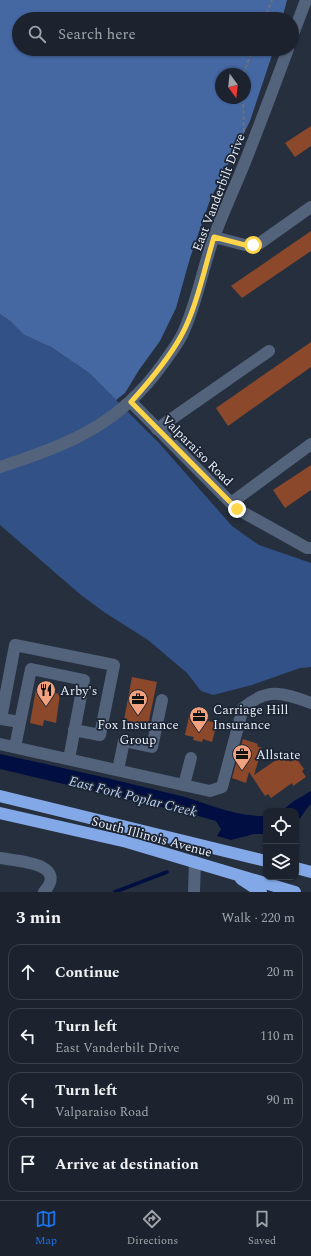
<!DOCTYPE html>
<meta charset="utf-8">
<style>
body{margin:0;font-family:Spectral,serif;background:#252b36;color:#f1f3f6}
.controls{position:absolute;right:12px;bottom:12px;display:grid;overflow:hidden;border-radius:8px;box-shadow:0 1px 3px #0004}
.controls button{width:36px;height:36px;display:grid;place-items:center;padding:0;border:0;border-bottom:1px solid #3a404a;background:#1c232e;color:#f1f3f6;font:20px sans-serif}
.compass{position:absolute;left:215px;top:68px;width:36px;height:36px;border-radius:50%;background:#1c232e;box-shadow:0 1px 3px #0004;rotate:165deg}
.stop{position:absolute;width:12px;height:12px;margin:-9px;border:3px solid #ffd54a;border-radius:50%;background:#fff}
.stop.end{background:#ffd54a;border-color:#fff;box-shadow:0 1px 4px #0008}
.list{margin:0;padding:0;list-style:none}
h2{display:flex;justify-content:space-between;align-items:center;height:52px;margin:0;padding:0 16px;font-size:17px}
h2 small{font-size:13px;font-weight:400;color:#a0a4aa}
.list li{display:grid;grid-template-columns:26px 1fr auto;gap:12px;align-items:center;box-sizing:border-box;height:56px;margin:0 8px 8px;padding:0 8px;border:1px solid #3a404a;border-radius:12px}
.list b{display:block;font-size:15px;white-space:nowrap}
.list p{margin:0;font-size:13px;white-space:nowrap;color:#a0a4aa}
.list em{font-size:13px;font-style:normal;color:#a0a4aa}
.icon{flex:none;width:22px;height:22px;fill:none;stroke:currentColor;stroke-width:2;stroke-linecap:round;stroke-linejoin:round}
.map{position:relative;flex:none;width:311px;height:892px;overflow:hidden}
.search{position:absolute;background:#1c232e;box-shadow:0 1px 3px #0004;left:12px;right:12px;top:12px;height:44px;display:flex;align-items:center;gap:10px;box-sizing:border-box;padding:0 14px;border-radius:22px;color:#a0a4aa;font-size:15px}
.sheet{height:308px;background:#1c232e}
nav{display:flex;justify-content:space-around;align-items:center;box-sizing:border-box;height:56px;border-top:1px solid #3a404a;background:#1c232e;font-size:11px;color:#a0a4aa}
nav a{display:grid;justify-items:center;gap:2px}
nav .on{color:#1a73e8}
.map>svg:first-child{display:block}
.green{fill:#315187}
.forest{fill:#4567a2;fill-rule:evenodd}
.water{fill:#000e41}
.lines{fill:none;stroke-linecap:round;stroke-linejoin:round}
.stream{stroke:#000e41;stroke-width:3.5}
.building{fill:#8c482a}
.path{stroke:#69717e;stroke-width:2;stroke-dasharray:4 2;stroke-linecap:butt}
.minor{stroke:#53637c;stroke-width:12}
.highway{stroke:#83a8e7;stroke-width:12}
.route{stroke:#ffd54a;stroke-width:5}
.labels{text-anchor:middle;stroke-width:3.5;stroke-linejoin:round;paint-order:stroke}
.street-label{font-size:13px;fill:#e9eff9;stroke:#1c2534}
.poi-label{font-size:13px;fill:#e9eff9;stroke:#1c2534;text-anchor:start}
.water-label{font-size:14px;font-style:italic;fill:#bbd0f2;stroke:#1c2534}
</style>
<div class="map">
<svg width="311" height="892" viewBox="0 0 311 892">
<rect width="100%" height="100%" fill="#262f3e"/>
<path class="green" d="M0,314L10,321L24,335L51,347L89,373L159,443L232,526L259,545L311,563V667L300,668L252,685L213,695L201,691L187,673L148,640L104,612L81,595L0,525Z"/>
<path class="forest" d="M0,0H287L282,19H19V49H274L250,121L210,200L190,258L176,308L160,341L139,370L125,393L116,400L89,373L51,347L24,335L10,321L0,314ZM221,74H245V98H221Z"/>
<g class="water">
<path d="M0,754C60,767 121,781 181,796C209,804 237,817 266,816V834H254L231,840L217,836L221,829L216,821L191,814L0,769Z"/>
<path d="M311,791V804C305,809 302,818 296,822V811H281L294,801Z"/>
</g>
<g class="lines">
<path class="stream" d="M115,892L167,872"/>
</g>
<g class="building">
<path d="M311,126V146L295,157L285,143Z"/>
<path d="M311,231V251L242,298L231,286Z"/>
<path d="M311,342V367L228,426L216,408Z"/>
<path d="M311,465V490L285,508L273,490Z"/>
<path d="M132,677L157,682L148,725L124,720Z"/>
<path d="M36,689L60,694L56,723L44,720L43,726L30,723Z"/>
<path d="M201,714L209,716L208,721L217,723L212,742L203,739L202,742L193,740L194,737L185,735L189,716L200,719Z"/>
<path d="M243,739L258,744L257,746L262,748L254,775L285,754L290,762L296,758L304,769L302,771L306,777L293,786L292,783L271,798L268,794L265,796L249,772L246,783L232,778Z"/>
</g>
<g class="lines">
<g class="path">
<path d="M264,19L272,0"/>
<path d="M243,74L253,49"/>
<path d="M243,98L244,132"/>
</g>
<g class="minor">
<path d="M292,37L306,0"/>
<path d="M214,237L245,245L260,243L311,207"/>
<path d="M131,402L237,509L307,548H311"/>
<path d="M157,429L269,351"/>
<path d="M0,467C68,445 119,425 162,365C169,355 177,345 182,335C197,304 202,269 214,237C223,212 235,187 245,162C260,124 274,87 288,49"/>
<path d="M231,503L311,444"/>
<path d="M20,722L1,719L15,645L114,665L100,735L74,730"/>
<path d="M0,744L210,791L222,787L243,708C268,687 283,693 311,703"/>
<path d="M15,747L31,669L84,680L69,759"/>
<path d="M118,770L124,741L152,747L162,700"/>
<path d="M184,785L191,758"/>
<path d="M0,858C17,861 69,863 44,892"/>
<path d="M194,892L195,862"/>
</g>
<g class="highway">
<path d="M0,796L266,861"/>
<path d="M0,813L127,842L295,892"/>
<path d="M296,868L311,872"/>
<path d="M241,879L261,892"/>
</g>
</g>
<g class="lines">
<path class="route" d="M237,509L131,402C149,382 168,360 181,336C196,310 205,266 214,237L245,245H253"/>
</g>
<defs>
<symbol id="restaurant-pin" viewBox="-11 -11 22 30"><path d="M0 17L-7.5 6A9.5 9.5 0 1 1 7.5 6Z" fill="#f2a17e" stroke="#1c2534"/><path d="M-5-6h1v4h1v-4h1v4h1v-4h1v5L-1.5 .5V6h-2V.5L-5-1ZM5-6V6H3V1.5H1.5Q1.5-4 5-6Z" fill="#111"/></symbol>
<symbol id="office-pin" viewBox="-11 -11 22 30"><path d="M0 17L-7.5 6A9.5 9.5 0 1 1 7.5 6Z" fill="#f2a17e" stroke="#1c2534"/><path d="M-6-3h4V-5.5h4V-3h4V5H-6ZM-1-4.5V-3h2v-1.5ZM-6 0V1H6V0Z" fill="#111"/></symbol>
</defs>
<g fill-rule="evenodd">
<use href="#restaurant-pin" x="35" y="679" width="22" height="30"/>
<use href="#office-pin" x="127" y="688" width="22" height="30"/>
<use href="#office-pin" x="188" y="705" width="22" height="30"/>
<use href="#office-pin" x="231" y="743" width="22" height="30"/>
</g>
<g class="labels">
<g class="street-label">
<text transform="translate(218 192) rotate(-69)" y="5">East Vanderbilt Drive</text>
<text transform="translate(198 450) rotate(45)" y="5">Valparaiso Road</text>
<text transform="translate(152 836) rotate(15)" y="5">South Illinois Avenue</text>
</g>
<g class="poi-label">
<text x="60" y="695">Arby's</text>
<text x="213" y="714">Carriage Hill<tspan x="213" dy="15">Insurance</tspan></text>
<text x="138" y="729" text-anchor="middle">Fox Insurance<tspan x="138" dy="15">Group</tspan></text>
<text x="256" y="759">Allstate</text>
</g>
<g class="water-label">
<text transform="translate(133 796) rotate(14)" y="5">East Fork Poplar Creek</text>
</g>
</g>
</svg>
<div class="controls">
<button><svg class="icon" aria-label="locate" viewBox="0 0 24 24"><circle cx="12" cy="12" r="6"/><path d="M12 2v4M12 18v4M2 12h4M18 12h4"/></svg></button>
<button><svg class="icon" aria-label="layers" viewBox="0 0 24 24"><path d="M12 4l9 5-9 5-9-5zM3 14l9 5 9-5"/></svg></button>
</div>
<svg class="compass" viewBox="-18 -18 36 36"><path d="M0-13l5 13h-10z" fill="#e53935"/><path d="M0 13l5-13h-10z" fill="#a0a4aa"/></svg>
<div class="stop" style="left:253px;top:245px"></div>
<div class="stop end" style="left:237px;top:509px"></div>
<div class="search"><svg class="icon" aria-label="search" viewBox="0 0 24 24"><circle cx="10" cy="10" r="6"/><path d="M15 15l6 6"/></svg>Search here</div>
</div>
<section class="sheet">
<h2>3 min<small>Walk · 220 m</small></h2>
<ul class="list">
<li><svg class="icon" aria-label="ahead" viewBox="0 0 24 24"><path d="M12 20V5M6 11l6-6 6 6"/></svg><div><b>Continue</b></div><em>20 m</em></li>
<li><svg class="icon" aria-label="left" viewBox="0 0 24 24"><path d="M17 20v-9H6M10 6l-5 5 5 5"/></svg><div><b>Turn left</b><p>East Vanderbilt Drive</p></div><em>110 m</em></li>
<li><svg class="icon" aria-label="left" viewBox="0 0 24 24"><path d="M17 20v-9H6M10 6l-5 5 5 5"/></svg><div><b>Turn left</b><p>Valparaiso Road</p></div><em>90 m</em></li>
<li><svg class="icon" aria-label="arrive" viewBox="0 0 24 24"><path d="M6 21V4h12l-3 4 3 4H6"/></svg><div><b>Arrive at destination</b></div></li>
</ul>
</section>
<nav>
<a class="on"><svg class="icon" aria-label="map" viewBox="0 0 24 24"><path d="M3 6l6-2 6 2 6-2v14l-6 2-6-2-6 2zM9 4v14M15 6v14"/></svg>Map</a>
<a><svg class="icon" aria-label="directions" viewBox="0 0 24 24"><path d="M12 3l9 9-9 9-9-9zM9 14v-3h6M13 9l2 2-2 2"/></svg>Directions</a>
<a><svg class="icon" aria-label="saved" viewBox="0 0 24 24"><path d="M7 4h10v16l-5-4-5 4z"/></svg>Saved</a>
</nav>
